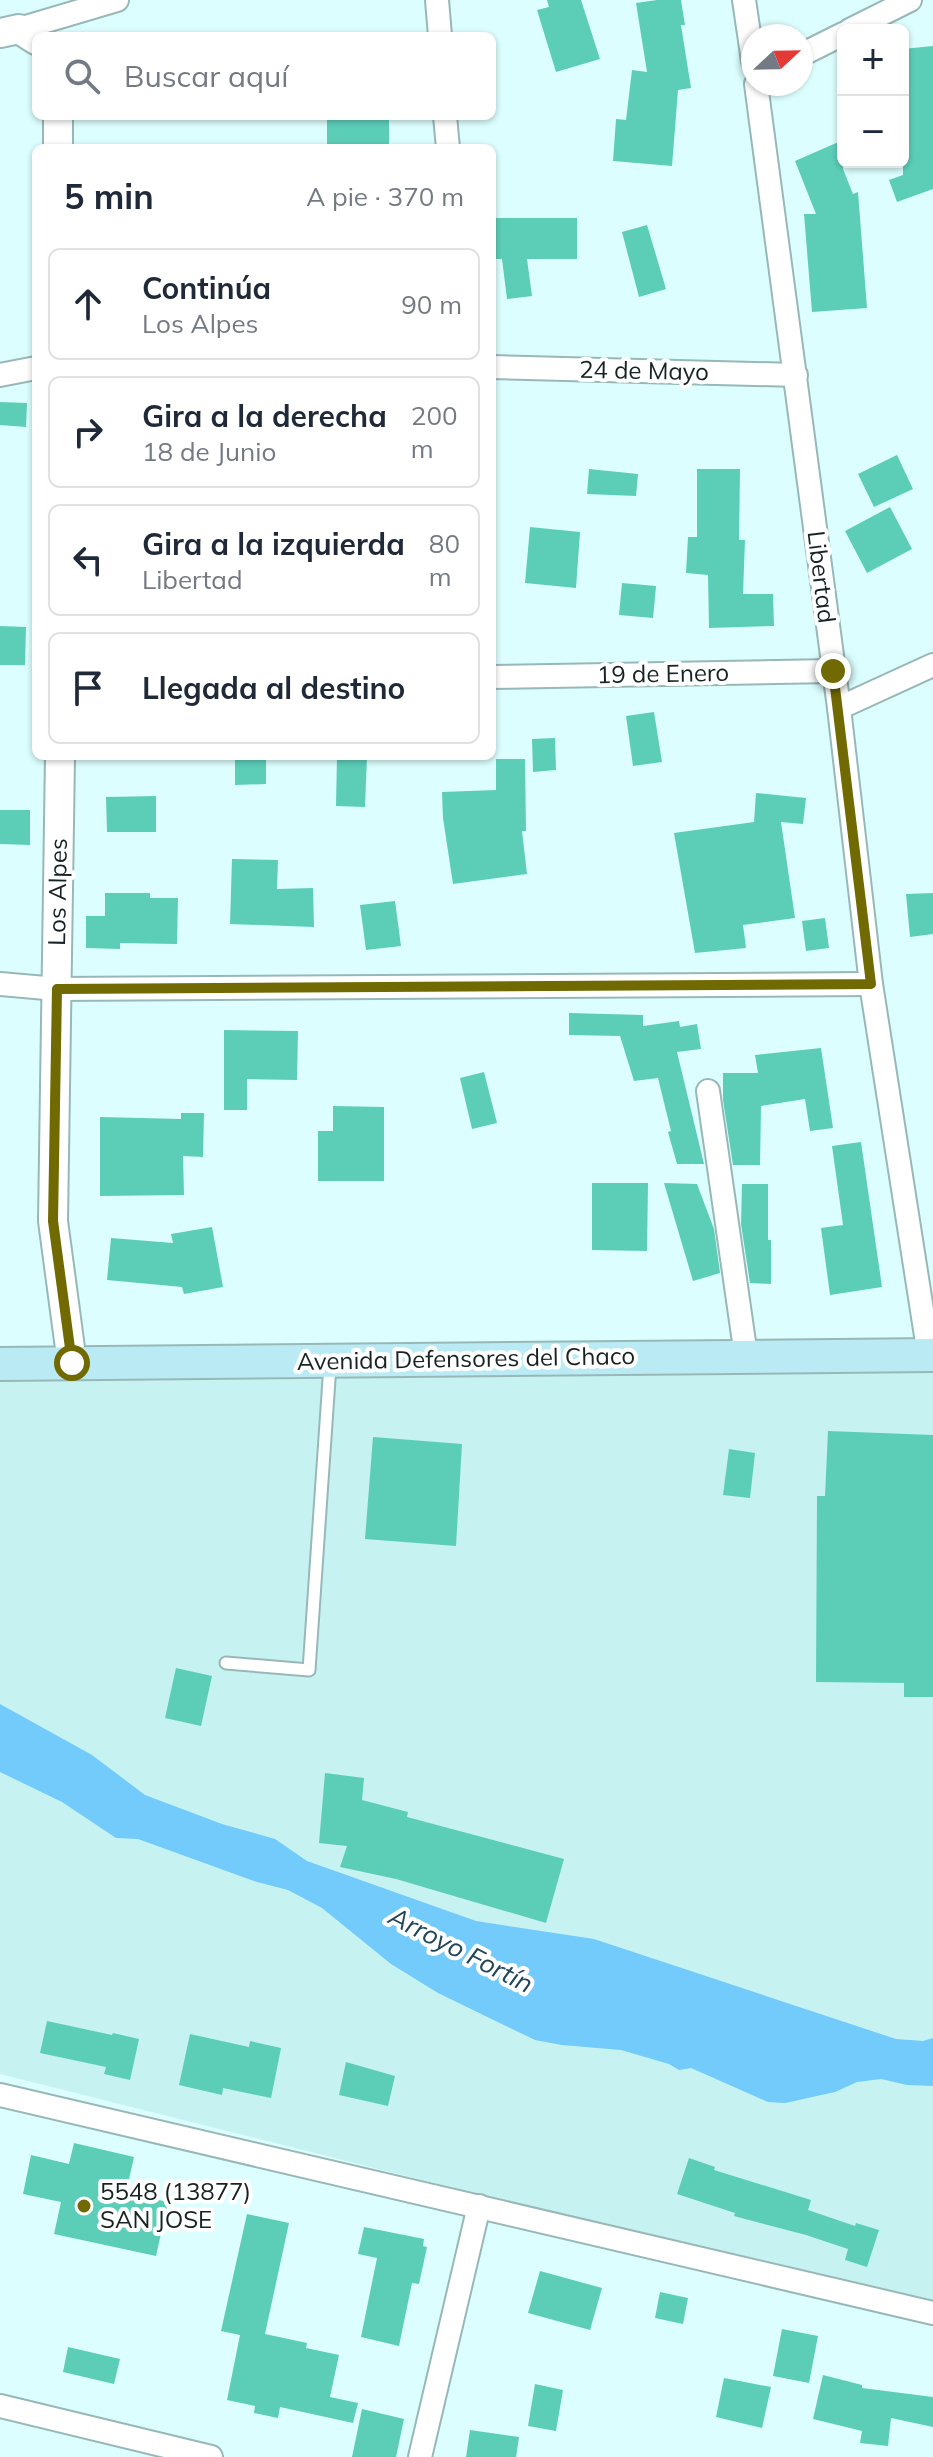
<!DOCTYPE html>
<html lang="es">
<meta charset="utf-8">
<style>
body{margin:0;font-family:Mulish,sans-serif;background:#f6f6f7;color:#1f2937}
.controls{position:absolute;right:24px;top:24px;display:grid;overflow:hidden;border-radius:12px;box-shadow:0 2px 6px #0004}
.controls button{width:72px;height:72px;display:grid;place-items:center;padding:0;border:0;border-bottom:2px solid #e0e1e3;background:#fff;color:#1f2937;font:40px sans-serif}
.compass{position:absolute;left:741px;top:24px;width:72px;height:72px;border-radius:50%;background:#fff;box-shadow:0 2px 6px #0004;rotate:68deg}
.stop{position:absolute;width:24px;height:24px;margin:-18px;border:6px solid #716901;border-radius:50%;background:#fff}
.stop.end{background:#716901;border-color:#fff;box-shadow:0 2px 8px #0008}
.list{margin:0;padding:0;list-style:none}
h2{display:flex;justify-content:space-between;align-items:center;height:104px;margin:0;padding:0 32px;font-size:34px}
h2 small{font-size:26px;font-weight:400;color:#747a83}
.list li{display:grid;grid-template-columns:52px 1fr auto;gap:24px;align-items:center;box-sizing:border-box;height:112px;margin:0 16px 16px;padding:0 16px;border:2px solid #e0e1e3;border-radius:12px}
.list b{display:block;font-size:30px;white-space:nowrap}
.list p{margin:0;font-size:26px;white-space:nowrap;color:#747a83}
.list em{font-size:26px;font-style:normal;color:#747a83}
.icon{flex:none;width:44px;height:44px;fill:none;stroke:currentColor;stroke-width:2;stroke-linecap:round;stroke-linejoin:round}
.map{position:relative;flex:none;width:933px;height:2457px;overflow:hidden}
.search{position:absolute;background:#fff;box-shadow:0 2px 6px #0004;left:32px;top:32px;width:464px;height:88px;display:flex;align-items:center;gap:20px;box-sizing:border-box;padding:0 28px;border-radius:12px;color:#747a83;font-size:30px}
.panel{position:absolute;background:#fff;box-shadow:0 2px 6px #0004;left:32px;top:144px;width:464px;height:616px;border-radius:12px}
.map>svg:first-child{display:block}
.built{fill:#c6f2f2}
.water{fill:#72cbfa}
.building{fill:#5cceb8}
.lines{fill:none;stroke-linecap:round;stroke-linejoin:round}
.service-casing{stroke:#98b8b8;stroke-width:15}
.minor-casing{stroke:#98b8b8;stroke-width:26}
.tertiary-casing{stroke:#98b8b8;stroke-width:32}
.secondary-casing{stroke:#98b8b8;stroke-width:36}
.service{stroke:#fff;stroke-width:11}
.minor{stroke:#fff;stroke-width:22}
.tertiary{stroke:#fff;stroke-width:28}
.secondary{stroke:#baebf4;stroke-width:32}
.route{stroke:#716901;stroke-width:10}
.poi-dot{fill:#716901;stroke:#fff;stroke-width:3}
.labels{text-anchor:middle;stroke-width:8;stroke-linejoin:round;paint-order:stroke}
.street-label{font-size:24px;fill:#172323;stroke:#fff}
.poi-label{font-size:24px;fill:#172323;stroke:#fff;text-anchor:start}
.water-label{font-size:26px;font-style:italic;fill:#20465a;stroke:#fff}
</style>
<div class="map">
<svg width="933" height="2457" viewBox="0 0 933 2457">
<rect width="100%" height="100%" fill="#dcfefe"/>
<path class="built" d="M0,1360L933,1362V2308L0,2074Z"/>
<path class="water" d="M0,1704L92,1755L145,1795L222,1824L275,1839L307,1861L476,1921L594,1939L896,2039L923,2041L933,2038V2086L907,2085L881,2079L857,2082L835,2092L785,2103L768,2102L691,2068L679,2070L669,2064L621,2050L562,2045L535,2040L438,1993L391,1964L322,1908L288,1890L257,1882L138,1839L116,1838L62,1802L0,1772Z"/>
<g class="building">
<path d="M547,0H581L600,59L556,72L537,10L549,7Z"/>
<path d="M657,0H681L685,25H681L691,88L678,90L672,166L613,161L616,119L626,120L632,70L647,72L636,3Z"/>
<path d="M933,46V189L897,202L889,180L903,175V49Z"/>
<path d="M351,116H389V148H327V120H351Z"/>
<path d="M843,140V169L853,194L858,192L867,308L812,312L804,214H816L795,161Z"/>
<path d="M492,218H577V259H527L532,296L507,299L502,259H492Z"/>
<path d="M647,225L666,289L639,297L622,232Z"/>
<path d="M0,402L27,403L26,427L0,425Z"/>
<path d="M897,455L913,489L874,507L858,474Z"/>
<path d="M589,469L638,474L636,496L587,494Z"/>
<path d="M697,469H740L739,540H745L743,594H773L774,626L709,628L708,575L686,573L688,537H697Z"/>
<path d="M890,507L912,549L867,573L845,531Z"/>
<path d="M530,527L580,532L576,588L525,583Z"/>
<path d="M622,583L656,586L653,618L619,615Z"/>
<path d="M0,626L26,627L25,665H0Z"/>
<path d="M654,712L662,762L633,766L626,716Z"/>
<path d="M555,738L556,770L533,772L532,739Z"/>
<path d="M235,756H266V784L235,785Z"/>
<path d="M337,756H367L365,807L336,806Z"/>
<path d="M496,759H525L526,831H522L527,874L453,884L443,818L442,792L496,790Z"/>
<path d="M756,793L806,798L803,824L781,822L795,918L743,925L746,948L695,953L674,833L754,822Z"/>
<path d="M156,796V832H107L106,797Z"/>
<path d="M0,810H30V845L0,844Z"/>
<path d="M232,859L278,860L277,889L313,888L314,927L230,924Z"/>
<path d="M105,893H150V898H178L177,944L120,943V949L86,948V916H105Z"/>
<path d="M933,893V934L910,937L906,894Z"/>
<path d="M395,901L401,946L366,950L360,905Z"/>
<path d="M825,918L829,948L806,951L802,921Z"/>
<path d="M569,1013L643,1015V1026L679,1021L680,1027L697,1024L701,1049L677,1052L704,1164H677L668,1132L671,1131L658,1078L634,1081L620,1036L569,1035Z"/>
<path d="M224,1030L298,1031L297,1080L247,1079V1110H224Z"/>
<path d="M821,1048L833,1128L810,1131L805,1099L761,1106L760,1165H733L723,1100V1073H758L755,1055Z"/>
<path d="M484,1072L497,1123L472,1129L460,1078Z"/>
<path d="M333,1106L384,1107V1181H318V1131H333Z"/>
<path d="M181,1113H204L203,1157L183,1156L184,1195L100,1196V1117L181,1119Z"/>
<path d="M861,1142L882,1287L830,1295L821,1228L843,1225L832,1146Z"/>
<path d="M592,1183H648L647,1251L592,1250Z"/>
<path d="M664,1183L697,1184L714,1229L720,1273L693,1281Z"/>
<path d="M742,1184H768V1240H771V1284L750,1283L741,1224Z"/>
<path d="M212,1227L223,1287L184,1294L182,1287L107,1280L111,1238L173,1243L171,1234Z"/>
<path d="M828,1431L933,1435V1697H904V1683L816,1682L817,1496H825Z"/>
<path d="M373,1437L462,1444L456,1546L365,1539Z"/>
<path d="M729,1449L755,1453L750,1498L723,1495Z"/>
<path d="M176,1668L212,1676L201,1726L165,1718Z"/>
<path d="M325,1773L364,1778L362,1800L408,1812L407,1817L564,1859L546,1923L396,1879L340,1867L347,1846L319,1843Z"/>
<path d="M47,2021L112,2035L113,2033L139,2039L130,2080L104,2074L106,2067L40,2053Z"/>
<path d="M190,2034L249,2047L250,2041L281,2048L271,2098L223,2088L222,2095L179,2085Z"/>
<path d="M346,2062L395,2076L388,2106L339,2095Z"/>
<path d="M74,2143L134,2157L126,2193L168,2202L156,2256L54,2234L61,2202L23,2194L31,2155L69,2164Z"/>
<path d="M689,2158L715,2167L714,2170L811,2200L808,2210L855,2226L856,2223L879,2230L867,2267L845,2260L848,2249L806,2235L734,2216L735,2213L677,2194Z"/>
<path d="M247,2214L289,2223L265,2334L307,2343L306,2348L339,2355L330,2397L358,2403L353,2423L280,2407L278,2418L254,2413L255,2406L227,2400L240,2335L221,2331Z"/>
<path d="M364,2227L424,2239L423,2246L427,2247L419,2284L412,2283L399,2346L361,2337L377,2258L358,2254Z"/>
<path d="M540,2271L602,2288L590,2330L528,2313Z"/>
<path d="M660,2292L688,2298L683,2324L655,2318Z"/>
<path d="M782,2329L818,2336L809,2383L773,2376Z"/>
<path d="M68,2347L120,2359L114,2384L63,2372Z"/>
<path d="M823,2375L862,2385V2388L933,2397V2427L891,2418L888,2446L860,2443L862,2431L813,2419Z"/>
<path d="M724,2378L771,2387L762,2428L716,2417Z"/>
<path d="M535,2384L563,2390L556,2431L528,2426Z"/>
<path d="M362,2409L404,2419L396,2457H352Z"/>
<path d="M470,2430L519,2437L516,2457H466Z"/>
</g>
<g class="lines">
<defs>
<path id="service" d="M226,1663L309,1670L330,1365"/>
<g id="minor">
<path d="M437,0L440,36"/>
<path d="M744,0L753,61"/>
<path d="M19,29L117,0"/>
<path d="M850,30L910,0"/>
<path d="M801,55L843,34"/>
<path d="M756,84L839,708L871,984L929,1355"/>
<path d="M445,116L448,148"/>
<path d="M492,367L796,375"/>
<path d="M0,375L36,368"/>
<path d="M492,677L833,671"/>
<path d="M839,708L933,665"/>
<path d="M0,984L57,989L871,984"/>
<path d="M708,1091L746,1356"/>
<path d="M0,2095L933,2313"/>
<path d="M0,2406L211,2457"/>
<path d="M420,2457L479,2206"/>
</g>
<g id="tertiary">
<path d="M0,33L19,29L36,40"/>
<path d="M58,148V116"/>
<path d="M60,756L53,1221L72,1363"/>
</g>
<path id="secondary" d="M0,1364L933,1355"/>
</defs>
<use href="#service" class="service-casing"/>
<use href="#minor" class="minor-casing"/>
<use href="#tertiary" class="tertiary-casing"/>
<use href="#secondary" class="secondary-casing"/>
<use href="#service" class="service"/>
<use href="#minor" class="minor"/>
<use href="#tertiary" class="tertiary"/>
<use href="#secondary" class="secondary"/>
</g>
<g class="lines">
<path class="route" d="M72,1363L53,1221L57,989L871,984L833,671"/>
</g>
<circle class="poi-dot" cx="84" cy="2206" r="8"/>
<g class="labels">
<g class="street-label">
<text transform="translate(644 371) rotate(1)" y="8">24 de Mayo</text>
<text transform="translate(821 577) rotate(83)" y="8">Libertad</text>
<text transform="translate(663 674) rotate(-1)" y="8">19 de Enero</text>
<text transform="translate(58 892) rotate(-89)" y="8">Los Alpes</text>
<text transform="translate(466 1359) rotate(-1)" y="8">Avenida Defensores del Chaco</text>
</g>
<g class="poi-label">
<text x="100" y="2200">5548 (13877)<tspan x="100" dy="28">SAN JOSE</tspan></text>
</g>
<g class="water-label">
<text transform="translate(461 1950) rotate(27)" y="9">Arroyo Fortín</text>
</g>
</g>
</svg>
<div class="controls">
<button>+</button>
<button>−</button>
</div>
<svg class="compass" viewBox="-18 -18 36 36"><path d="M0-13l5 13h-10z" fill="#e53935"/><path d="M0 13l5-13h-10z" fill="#747a83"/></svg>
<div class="stop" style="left:72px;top:1363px"></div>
<div class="stop end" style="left:833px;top:671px"></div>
<div class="search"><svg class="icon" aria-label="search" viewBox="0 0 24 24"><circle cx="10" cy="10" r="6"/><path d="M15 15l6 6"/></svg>Buscar aquí</div>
<section class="panel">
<h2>5 min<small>A pie · 370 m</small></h2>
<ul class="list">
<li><svg class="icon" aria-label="ahead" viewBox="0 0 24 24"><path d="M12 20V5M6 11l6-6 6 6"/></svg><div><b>Continúa</b><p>Los Alpes</p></div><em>90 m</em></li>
<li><svg class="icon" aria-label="right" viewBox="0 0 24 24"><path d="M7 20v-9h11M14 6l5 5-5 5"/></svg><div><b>Gira a la derecha</b><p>18 de Junio</p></div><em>200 m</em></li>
<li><svg class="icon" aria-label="left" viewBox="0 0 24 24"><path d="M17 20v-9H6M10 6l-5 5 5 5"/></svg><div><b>Gira a la izquierda</b><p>Libertad</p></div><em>80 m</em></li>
<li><svg class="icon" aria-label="arrive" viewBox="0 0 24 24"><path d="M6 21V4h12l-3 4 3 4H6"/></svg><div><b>Llegada al destino</b></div></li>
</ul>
</section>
</div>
